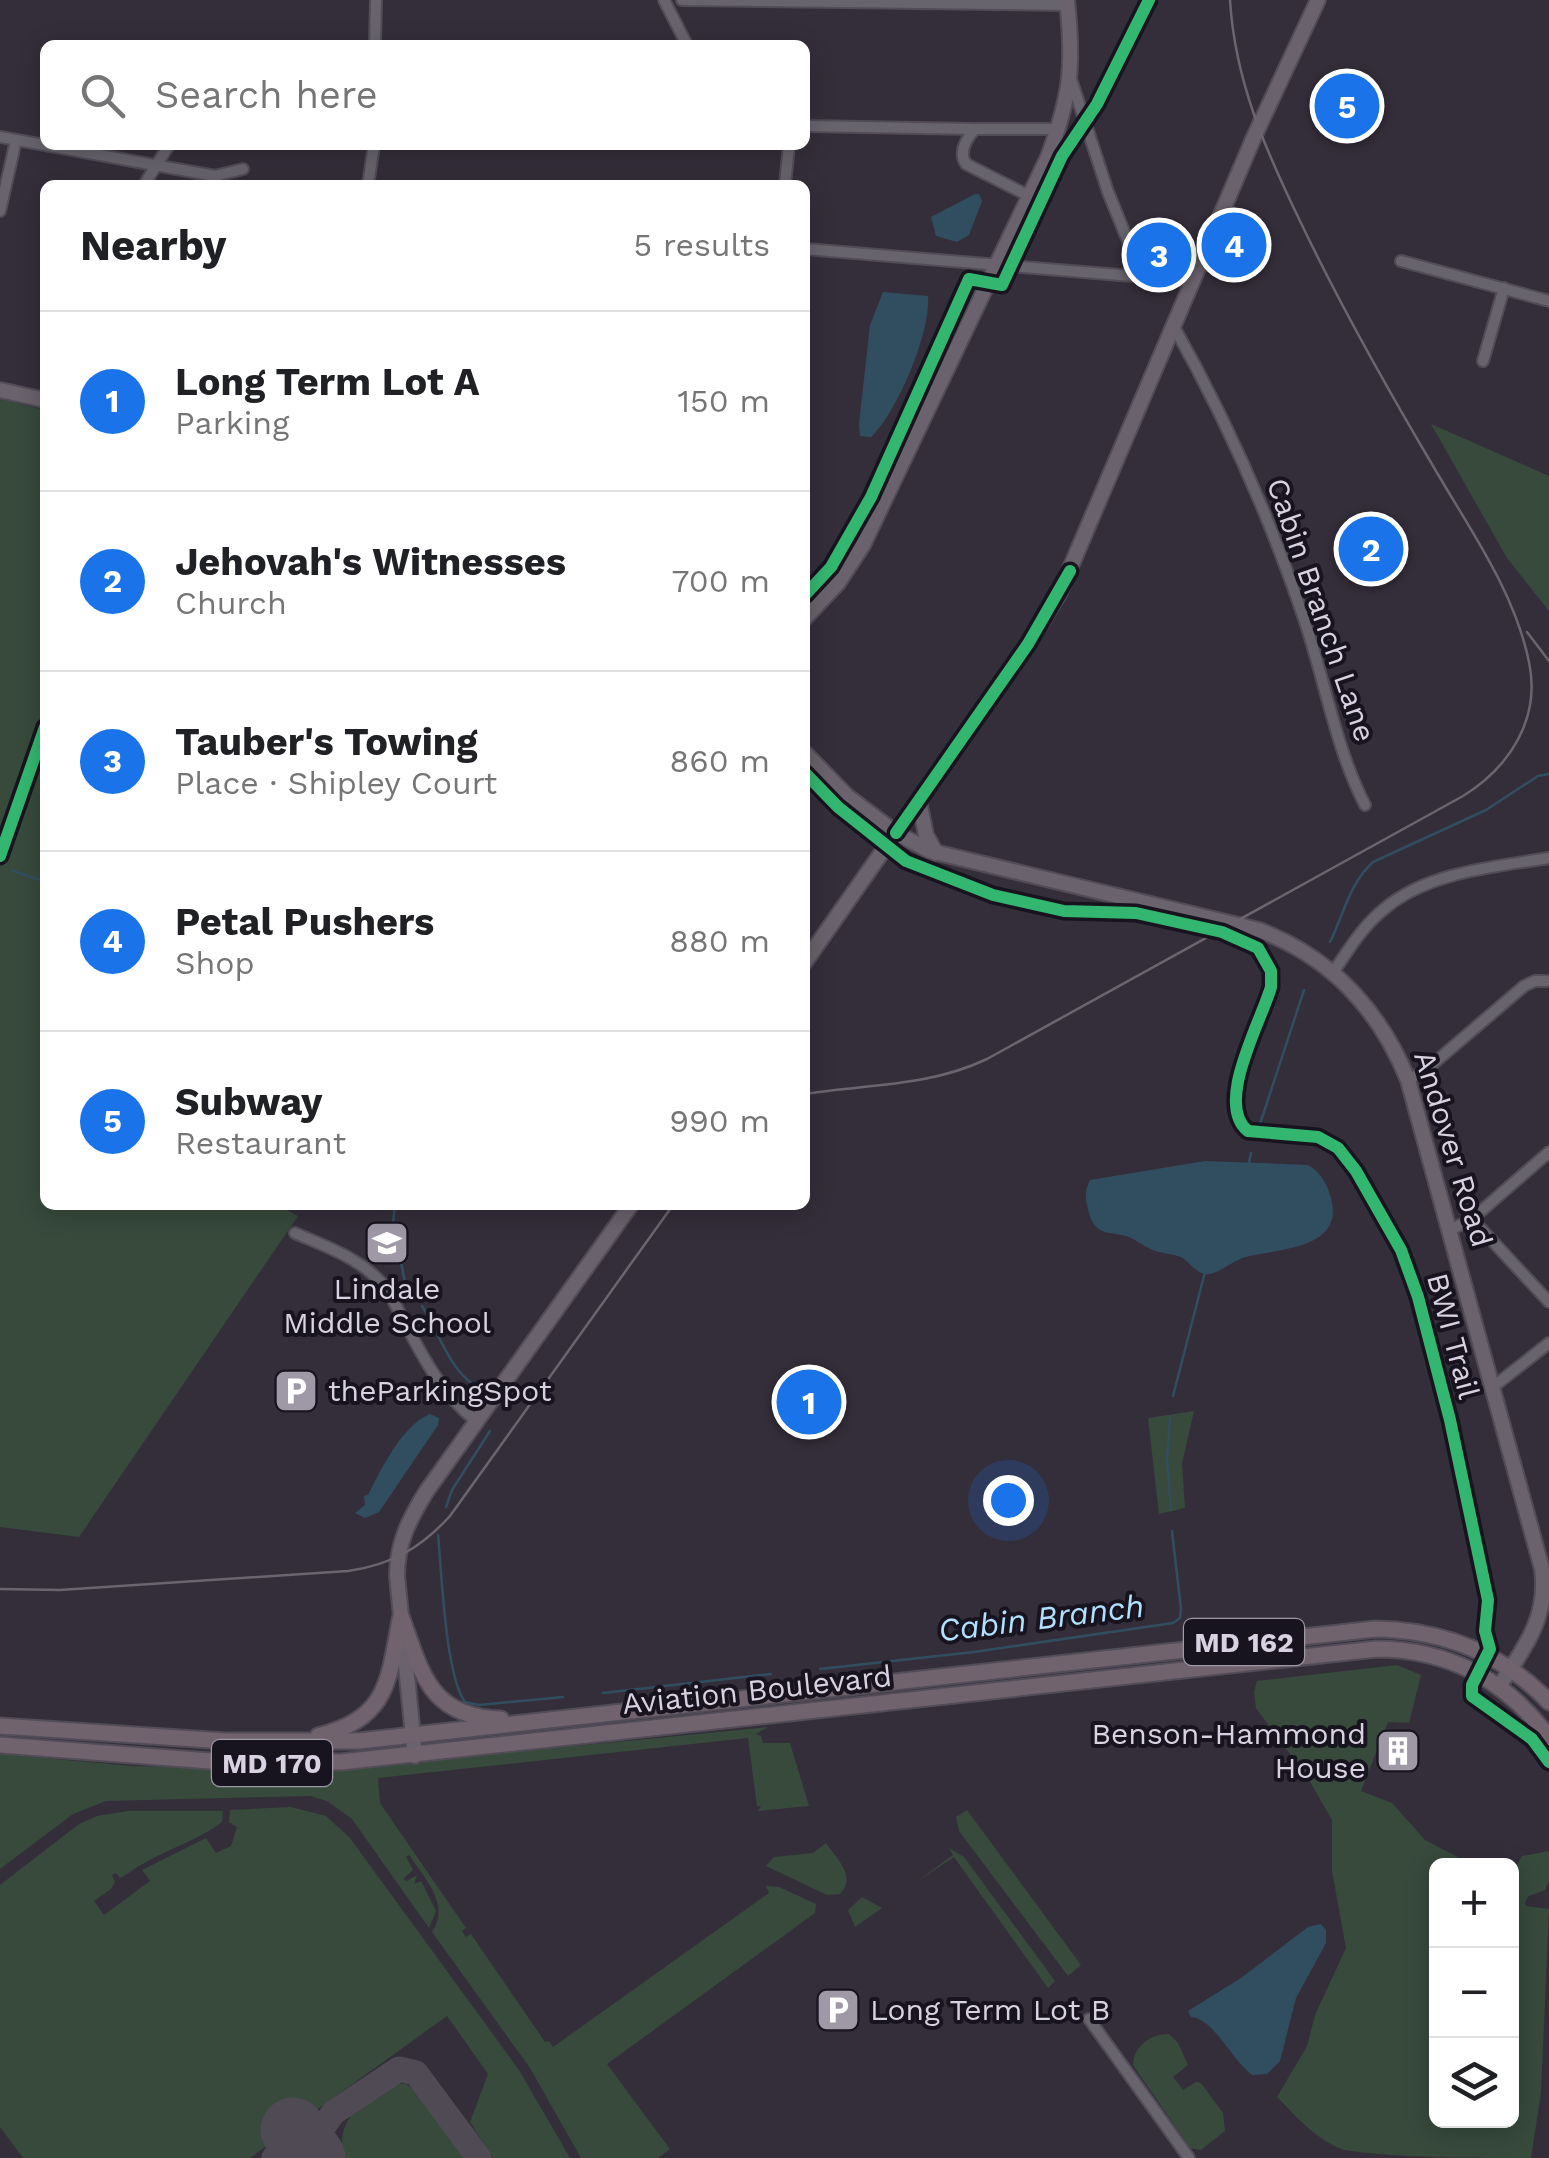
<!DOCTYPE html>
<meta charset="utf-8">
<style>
body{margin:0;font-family:"Work Sans",sans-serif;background:#f6f6f6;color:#202124}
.controls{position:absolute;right:30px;bottom:30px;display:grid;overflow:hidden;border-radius:15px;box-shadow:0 5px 25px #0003}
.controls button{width:90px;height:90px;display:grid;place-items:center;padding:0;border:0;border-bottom:2px solid #e0e0e0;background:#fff;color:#202124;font:50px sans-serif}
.you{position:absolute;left:1008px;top:1500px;width:35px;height:35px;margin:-25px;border:8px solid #fff;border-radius:50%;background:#1a73e8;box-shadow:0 0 0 15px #1a73e833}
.badge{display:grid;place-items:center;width:65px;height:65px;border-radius:50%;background:#1a73e8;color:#fff;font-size:32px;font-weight:700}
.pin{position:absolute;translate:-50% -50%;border:5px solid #fff;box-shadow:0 2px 10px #0006}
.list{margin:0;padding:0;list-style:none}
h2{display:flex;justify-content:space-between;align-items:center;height:130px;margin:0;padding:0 40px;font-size:42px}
h2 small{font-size:32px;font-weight:400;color:#757577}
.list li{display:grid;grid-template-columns:65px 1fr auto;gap:30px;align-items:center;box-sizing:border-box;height:180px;padding:0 40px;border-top:2px solid #e0e0e0}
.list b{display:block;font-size:38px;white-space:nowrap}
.list p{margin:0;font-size:32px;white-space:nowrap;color:#757577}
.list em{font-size:32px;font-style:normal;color:#757577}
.icon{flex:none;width:55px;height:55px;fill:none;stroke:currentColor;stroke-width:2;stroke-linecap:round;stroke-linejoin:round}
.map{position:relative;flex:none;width:1549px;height:2158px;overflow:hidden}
.search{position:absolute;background:#fff;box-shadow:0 5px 25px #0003;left:40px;top:40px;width:770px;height:110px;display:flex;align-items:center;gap:25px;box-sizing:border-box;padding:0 35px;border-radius:15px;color:#757577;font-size:38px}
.panel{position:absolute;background:#fff;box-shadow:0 5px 25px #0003;left:40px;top:180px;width:770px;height:1030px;border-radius:15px}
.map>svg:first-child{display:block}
.green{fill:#374a3c}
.water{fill:#314e61}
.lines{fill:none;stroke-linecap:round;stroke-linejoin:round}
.stream{stroke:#314e61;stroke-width:2.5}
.taxiway{stroke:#4f4a54;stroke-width:25}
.runway{stroke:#4f4a54;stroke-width:65}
.street-casing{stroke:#514c57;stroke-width:14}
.secondary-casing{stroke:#514c57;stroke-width:18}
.primary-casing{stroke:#514c57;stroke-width:19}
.street{stroke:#68646d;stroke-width:10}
.secondary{stroke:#6a626c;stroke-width:14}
.primary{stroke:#70636e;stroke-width:15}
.tram{stroke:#6a656e;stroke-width:2.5}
.cycleway-casing{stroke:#18141f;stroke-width:19}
.cycleway{stroke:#33b770;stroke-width:12}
.labels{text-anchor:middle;stroke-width:8;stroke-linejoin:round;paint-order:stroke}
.shield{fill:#18141f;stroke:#9e98a7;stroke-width:2.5}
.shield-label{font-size:28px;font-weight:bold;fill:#d8d1e1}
.street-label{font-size:30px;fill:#d8d1e1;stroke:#18141f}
.poi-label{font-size:30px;fill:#d8d1e1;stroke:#18141f;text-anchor:start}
.water-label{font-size:32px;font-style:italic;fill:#b2e0ff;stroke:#18141f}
</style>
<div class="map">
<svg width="1549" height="2158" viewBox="0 0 1549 2158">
<rect width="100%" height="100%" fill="#342e3a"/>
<g class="green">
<path d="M0,399L45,410V1205H278L298,1216L79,1537L0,1527Z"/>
<path d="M1431,424L1549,476V611L1507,558Z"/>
<path d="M1194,1411L1182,1464L1185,1508L1159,1514L1148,1418Z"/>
<path d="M1397,1665L1421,1675L1409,1723L1388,1722L1361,1791L1392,1803L1425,1840L1473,1865L1436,1866V2120H1512V1885L1517,1881L1516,1867L1522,1856L1549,1851V1881L1545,1890L1529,1896L1525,1902L1526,1906L1549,1909L1541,2093L1531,2158C1480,2158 1391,2158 1344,2150C1316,2140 1297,2117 1277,2097L1307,2046L1315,2015L1346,1948L1332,1871V1820L1309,1780L1256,1708L1254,1692L1257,1681Z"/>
<path d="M768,1727L756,1734L761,1736L763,1743H790L809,1806L758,1811L761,1806H757L748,1738L378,1778L380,1803L466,1928L462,1931L466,1937L471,1934L545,2042L549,2041L553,2047L769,1893L766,1886L779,1887L816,1904L815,1913L607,2064L670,2149L658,2158H581L530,2068L432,1932C451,1905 425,1879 409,1855L406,1857L413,1870L403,1879L407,1881L417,1875L414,1884L421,1881L436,1911L429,1928L352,1819L327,1801L310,1796L106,1801L73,1814L0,1869V1754L132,1766L338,1769Z"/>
<path d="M291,1807L326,1816L350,1838L519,2070L570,2158H493L470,2122L488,2074L447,2016L250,2158H23L0,2127V1885L79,1824L97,1816L128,1811H223L222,1822C197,1841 167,1849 141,1865C133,1869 127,1875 120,1878L116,1873L112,1875L115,1882L111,1889L94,1901L104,1915L150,1881L142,1870L206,1838L216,1853L231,1846L237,1827L229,1822L230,1810Z"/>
<path d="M967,1810L1081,1965L1068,1976L959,1831L956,1817Z"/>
<path d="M826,1843C837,1859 857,1877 840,1894L827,1895L766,1866L774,1857L813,1853Z"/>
<path d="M949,1848L964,1857L1055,1981L1048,1988L954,1857L915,1883L953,1855Z"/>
<path d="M862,1897L882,1908L855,1927L848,1910Z"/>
<path d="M1169,2034L1178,2043L1188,2065L1173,2077L1183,2090L1196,2082L1201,2083L1223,2113L1225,2131L1201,2150L1190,2148L1133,2065C1134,2046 1150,2034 1169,2034Z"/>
<path d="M396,2083L406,2084L416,2091L464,2158H344C333,2122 365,2094 396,2083Z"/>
</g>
<g class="water">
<path d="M975,194H979L982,201L969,235L957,242L936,236L931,217Z"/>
<path d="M883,292L928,296C931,332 897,412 871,437L860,436L859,424L870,325Z"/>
<path d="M1205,1161L1308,1165C1322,1173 1329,1187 1332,1203C1341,1250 1275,1249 1245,1257C1233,1261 1222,1271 1210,1274C1197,1277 1189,1259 1178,1256C1153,1250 1158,1254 1135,1240C1115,1228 1095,1242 1088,1209C1085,1198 1085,1190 1090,1180Z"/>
<path d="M430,1414L439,1418L438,1425L379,1512L365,1518L355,1513L365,1505L364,1496L368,1495C381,1470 402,1425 430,1414Z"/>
<path d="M1321,1924L1326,1930V1943L1296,1998L1280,2061L1267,2074L1252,2075C1232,2060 1213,2018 1191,2017L1188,2011L1241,1978L1308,1927Z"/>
</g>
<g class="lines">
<g class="stream">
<path d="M11,870L45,882"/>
<path d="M1330,942C1344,914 1349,884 1373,862L1486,810L1538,776L1549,774"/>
<path d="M1260,1124L1304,990"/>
<path d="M1249,1163L1251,1153"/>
<path d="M395,1205L393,1223L405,1282"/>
<path d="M422,1306C438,1331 449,1368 473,1384"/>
<path d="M1173,1396L1205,1272"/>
<path d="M1170,1418L1167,1459L1171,1510"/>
<path d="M446,1507L452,1490L490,1431"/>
<path d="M438,1535C442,1574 445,1674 465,1702L479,1705L563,1697"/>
<path d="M820,1669L974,1652L1173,1623L1180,1618L1181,1609L1172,1531"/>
<path d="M603,1693L771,1674"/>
</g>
<g class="taxiway">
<path d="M274,2158L287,2155L303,2158"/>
<path d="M318,2158L320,2132L333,2113L399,2069L416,2073L479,2158"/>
</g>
<path class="runway" d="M293,2130L313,2158"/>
<defs>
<g id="street">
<path d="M664,0L687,45"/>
<path d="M682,0L1067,5"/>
<path d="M375,45L376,0"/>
<path d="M1071,79L1108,192L1143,278"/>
<path d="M805,126L975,129"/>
<path d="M0,137L215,176L243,169"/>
<path d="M144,185L169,145"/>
<path d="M368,185L374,145"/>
<path d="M785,185L789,145"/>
<path d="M1031,197L966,164C958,152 967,138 975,129H1058"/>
<path d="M0,211L16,140"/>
<path d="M805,249L1193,281"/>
<path d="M1401,261L1549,301"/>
<path d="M1173,325C1225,417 1267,511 1301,610C1324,674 1334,745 1365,805"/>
<path d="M1483,361L1504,288"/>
<path d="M1334,971C1349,949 1363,926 1384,909C1428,872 1494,867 1549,858"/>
<path d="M1408,1080L1427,1069L1524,986L1535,981H1546"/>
<path d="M1472,1219L1549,1302"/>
<path d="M1450,1230L1472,1219L1549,1152"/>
<path d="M295,1233C329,1248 363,1259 387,1289C413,1336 433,1387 476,1421"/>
<path d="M1493,1387L1549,1343"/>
<path d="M1089,2019L1189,2158"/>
</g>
<g id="secondary">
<path d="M0,390L45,400"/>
<path d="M805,618L838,583L863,545L1048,157C1071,95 1074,66 1067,0"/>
<path d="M805,753L847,796L896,833L930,851L1259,930C1332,958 1379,1009 1408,1080L1542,1569C1549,1616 1524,1649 1500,1685"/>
<path d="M919,801L926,835L936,853"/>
<path d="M805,962L1028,644L1060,592L1254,137L1318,0"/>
<path d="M415,1756L397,1576C397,1543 409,1520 426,1492L631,1205"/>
</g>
<g id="primary">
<path d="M401,1616C422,1673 429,1717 501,1719"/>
<path d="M0,1726L225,1741H359L1375,1629C1443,1630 1502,1653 1549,1702"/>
<path d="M318,1736C388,1718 388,1683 400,1620"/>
<path d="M0,1745L210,1761L341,1762L1376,1649C1448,1649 1507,1680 1549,1738"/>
</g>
</defs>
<use href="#street" class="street-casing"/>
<use href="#secondary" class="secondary-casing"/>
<use href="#primary" class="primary-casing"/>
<use href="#street" class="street"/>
<use href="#secondary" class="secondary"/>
<use href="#primary" class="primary"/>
<g class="tram">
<path d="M1527,632L1549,661"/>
<path d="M805,1094C868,1084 928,1087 987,1059L1463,796C1510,767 1541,718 1529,662C1515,593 1471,531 1436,471C1388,390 1342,309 1301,223C1266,151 1235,82 1230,0"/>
<path d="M0,1589L60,1590L348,1571C391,1565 421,1548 450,1516L673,1205"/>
</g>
<defs>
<g id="cycleway">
<path d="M805,595L831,567L871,497L969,279L1002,285L1062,156L1097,104L1149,0"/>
<path d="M805,773L838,807L906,861L993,895L1064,911L1136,913L1222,932L1258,948L1271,971V987C1261,1022 1214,1104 1248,1131L1318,1137L1338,1148L1356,1171L1401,1250L1418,1297L1450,1420L1488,1600L1485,1631L1490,1649L1472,1685V1696L1532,1739L1549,1762"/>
<path d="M896,833L1028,644L1070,571"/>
<path d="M0,856L45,727"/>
</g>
</defs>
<use href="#cycleway" class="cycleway-casing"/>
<use href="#cycleway" class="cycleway"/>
</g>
<defs>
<symbol id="school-square" viewBox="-11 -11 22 22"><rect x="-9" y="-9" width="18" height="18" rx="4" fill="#9f98a7" stroke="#18141f"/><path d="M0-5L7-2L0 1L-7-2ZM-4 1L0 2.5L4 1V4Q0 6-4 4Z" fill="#fff"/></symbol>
<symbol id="parking-square" viewBox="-11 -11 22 22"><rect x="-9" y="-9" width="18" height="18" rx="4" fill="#9f98a7" stroke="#18141f"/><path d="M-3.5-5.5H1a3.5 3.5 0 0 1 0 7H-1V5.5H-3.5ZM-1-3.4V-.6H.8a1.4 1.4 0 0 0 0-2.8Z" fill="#fff"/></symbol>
<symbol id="building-square" viewBox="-11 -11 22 22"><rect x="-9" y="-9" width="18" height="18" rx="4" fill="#9f98a7" stroke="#18141f"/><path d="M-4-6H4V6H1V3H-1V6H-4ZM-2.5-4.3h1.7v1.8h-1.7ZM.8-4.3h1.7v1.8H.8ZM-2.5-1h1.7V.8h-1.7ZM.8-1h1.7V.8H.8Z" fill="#fff"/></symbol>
</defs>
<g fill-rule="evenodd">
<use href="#school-square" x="362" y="1218" width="50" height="50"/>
<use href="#parking-square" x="271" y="1366" width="50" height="50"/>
<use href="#building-square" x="1373" y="1726" width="50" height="50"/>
<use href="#parking-square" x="813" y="1985" width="50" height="50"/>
</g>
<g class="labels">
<g class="shield">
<rect x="1184" y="1619" width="120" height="46" rx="8"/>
<rect x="212" y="1740" width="120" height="46" rx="8"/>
</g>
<g class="shield-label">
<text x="1244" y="1652">MD 162</text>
<text x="272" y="1773">MD 170</text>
</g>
<g class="street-label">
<text transform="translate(1321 610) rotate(71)" y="10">Cabin Branch Lane</text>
<text transform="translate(1453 1149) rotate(73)" y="10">Andover Road</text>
<text transform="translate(1453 1336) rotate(75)" y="10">BWI Trail</text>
<text transform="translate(757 1690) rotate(-6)" y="10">Aviation Boulevard</text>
</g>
<g class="poi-label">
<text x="387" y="1299" text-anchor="middle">Lindale<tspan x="387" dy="34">Middle School</tspan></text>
<text x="328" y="1401">theParkingSpot</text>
<text x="1366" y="1744" text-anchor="end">Benson-Hammond<tspan x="1366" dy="34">House</tspan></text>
<text x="870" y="2020">Long Term Lot B</text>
</g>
<g class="water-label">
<text transform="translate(1041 1618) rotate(-7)" y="11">Cabin Branch</text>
</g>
</g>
</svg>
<div class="controls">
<button>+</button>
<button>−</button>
<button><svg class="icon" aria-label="layers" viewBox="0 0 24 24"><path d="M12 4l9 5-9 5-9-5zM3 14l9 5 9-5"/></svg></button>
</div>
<div class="you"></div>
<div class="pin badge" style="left:809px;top:1402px">1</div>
<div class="pin badge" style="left:1371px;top:549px">2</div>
<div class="pin badge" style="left:1159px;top:255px">3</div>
<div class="pin badge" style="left:1234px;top:245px">4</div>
<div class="pin badge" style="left:1347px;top:106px">5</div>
<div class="search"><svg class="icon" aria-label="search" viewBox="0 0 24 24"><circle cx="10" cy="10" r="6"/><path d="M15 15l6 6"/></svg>Search here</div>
<section class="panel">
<h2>Nearby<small>5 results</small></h2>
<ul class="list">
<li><span class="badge">1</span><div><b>Long Term Lot A</b><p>Parking</p></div><em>150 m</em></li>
<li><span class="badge">2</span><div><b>Jehovah's Witnesses</b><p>Church</p></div><em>700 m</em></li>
<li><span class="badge">3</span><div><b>Tauber's Towing</b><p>Place · Shipley Court</p></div><em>860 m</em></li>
<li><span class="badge">4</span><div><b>Petal Pushers</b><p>Shop</p></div><em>880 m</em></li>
<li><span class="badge">5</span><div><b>Subway</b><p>Restaurant</p></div><em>990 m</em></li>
</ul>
</section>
</div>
